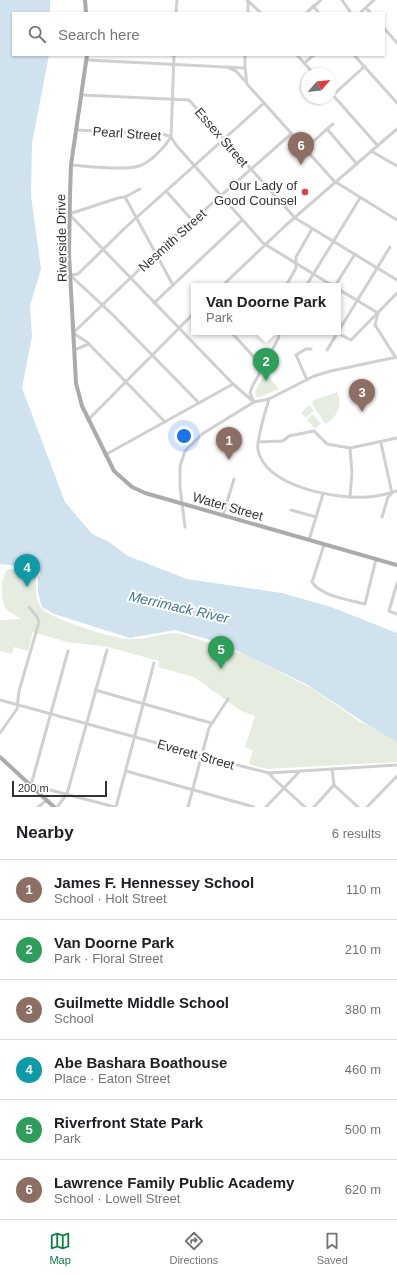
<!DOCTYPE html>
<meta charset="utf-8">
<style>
body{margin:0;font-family:Helvetica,sans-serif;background:#f6f6f6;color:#202124}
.compass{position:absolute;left:301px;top:68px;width:36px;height:36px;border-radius:50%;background:#fff;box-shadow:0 1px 3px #0004;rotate:62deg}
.scale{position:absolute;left:12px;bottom:10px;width:95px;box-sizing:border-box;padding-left:4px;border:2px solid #333;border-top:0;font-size:11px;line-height:14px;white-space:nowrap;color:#333;-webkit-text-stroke:3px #fff;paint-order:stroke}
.you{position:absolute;left:184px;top:436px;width:14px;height:14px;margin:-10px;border:3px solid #fff;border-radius:50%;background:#1a73e8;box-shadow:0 0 0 6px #1a73e833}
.badge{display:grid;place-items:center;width:26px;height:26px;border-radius:50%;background:#0b8043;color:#fff;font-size:13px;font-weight:700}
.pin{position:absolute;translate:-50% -33px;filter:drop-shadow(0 1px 2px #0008)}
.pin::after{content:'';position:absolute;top:21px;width:14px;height:12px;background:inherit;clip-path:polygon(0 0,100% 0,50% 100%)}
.popup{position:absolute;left:191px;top:283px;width:150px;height:52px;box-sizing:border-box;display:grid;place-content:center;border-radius:0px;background:#fff;filter:drop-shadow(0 1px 3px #0005);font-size:13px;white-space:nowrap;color:#757577}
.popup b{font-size:15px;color:#202124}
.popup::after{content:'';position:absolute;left:50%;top:100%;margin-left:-8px;border:8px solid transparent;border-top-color:#fff}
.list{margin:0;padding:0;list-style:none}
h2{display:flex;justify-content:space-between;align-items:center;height:52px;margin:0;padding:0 16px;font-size:17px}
h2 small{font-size:13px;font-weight:400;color:#757577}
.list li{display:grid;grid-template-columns:26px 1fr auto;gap:12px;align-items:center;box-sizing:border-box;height:60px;padding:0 16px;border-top:1px solid #e0e0e0}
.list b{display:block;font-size:15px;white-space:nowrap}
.list p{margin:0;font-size:13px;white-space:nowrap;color:#757577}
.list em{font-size:13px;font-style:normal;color:#757577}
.icon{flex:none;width:22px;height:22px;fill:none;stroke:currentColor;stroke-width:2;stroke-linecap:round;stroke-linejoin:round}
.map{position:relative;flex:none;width:397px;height:807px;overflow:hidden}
.search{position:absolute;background:#fff;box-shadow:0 1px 3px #0004;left:12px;right:12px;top:12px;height:44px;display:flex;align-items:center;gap:10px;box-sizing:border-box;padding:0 14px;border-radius:0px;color:#757577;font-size:15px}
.sheet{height:412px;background:#fff}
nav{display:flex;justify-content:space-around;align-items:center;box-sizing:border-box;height:56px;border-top:1px solid #e0e0e0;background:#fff;font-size:11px;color:#757577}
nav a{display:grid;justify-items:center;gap:2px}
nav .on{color:#0b8043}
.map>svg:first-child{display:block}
.green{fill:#e6ecdf}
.water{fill:#cfe2ee}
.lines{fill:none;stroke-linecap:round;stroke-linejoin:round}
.minor{stroke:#d0d0d0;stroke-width:3}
.major{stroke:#ababab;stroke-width:4}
.poi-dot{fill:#e63946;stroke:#fff;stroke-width:1.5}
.labels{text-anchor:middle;stroke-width:4;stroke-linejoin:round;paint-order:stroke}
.street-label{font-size:13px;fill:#333;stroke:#fff}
.poi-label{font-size:13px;fill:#333;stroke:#fff;text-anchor:end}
.water-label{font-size:14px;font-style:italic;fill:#3f7597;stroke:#fff}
</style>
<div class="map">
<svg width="397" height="807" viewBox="0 0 397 807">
<rect width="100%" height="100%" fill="#fff"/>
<g class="green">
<path d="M265,373L279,389L257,398L255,392Z"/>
<path d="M337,392C343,405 337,418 325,424L312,403L314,400Z"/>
<path d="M309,405L314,410L306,418L301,413Z"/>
<path d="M312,414L321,423L315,429L307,420Z"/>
<path d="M8,569L24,570L36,576C36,586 35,597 40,606C46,618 110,637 125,639C141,640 158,635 174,633L182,634L246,655L264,664L313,689L359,721L397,740V762L266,769L249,764L253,750L245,747L255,716L241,711L194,677L158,667L159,661L108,647L67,642L33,632L28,651L14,647L12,654L0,651V620L21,619C17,615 11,614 7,610C0,600 0,578 8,569Z"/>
</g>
<path class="water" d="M0,0H50V13H13V55H49L32,143L31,196L41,269L30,306L32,336L22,388L65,502L92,534L109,542L128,556L187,579L282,593L331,607L397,633V742L368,725L306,684L221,643L175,630L130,638L54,614L42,607L38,593V578L41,574L36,568L0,564Z"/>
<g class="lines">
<g class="minor">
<path d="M247,0L261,13"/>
<path d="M342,0L351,13"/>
<path d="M313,6L319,13"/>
<path d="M366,8L371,13"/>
<path d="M176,13L177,0"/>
<path d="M248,13V1"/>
<path d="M306,13L321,0"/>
<path d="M360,13L374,0"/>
<path d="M384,28L397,43"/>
<path d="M297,55L314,74"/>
<path d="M354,55L397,103"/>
<path d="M87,60L245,68L247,84L334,181L397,220"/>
<path d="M304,63L314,55"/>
<path d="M229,68L236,71L245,81"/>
<path d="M245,68V55"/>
<path d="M331,93L378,146"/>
<path d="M82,95L189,100L295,218L397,280"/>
<path d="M333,95L365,66"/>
<path d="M327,129L333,124"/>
<path d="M76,130L163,134L171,137L176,145L263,243L333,286"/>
<path d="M305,149L327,129L357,164"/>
<path d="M371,151L397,166"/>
<path d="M71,165C86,166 127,171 139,166C151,162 165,147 171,137L174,55"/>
<path d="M140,189L125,197L118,198L69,214L233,384L254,402"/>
<path d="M166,191L193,221"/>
<path d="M125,197L173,285"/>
<path d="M70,275L78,274L126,227L264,103"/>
<path d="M70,275L112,314L199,403"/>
<path d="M222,286L286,225L397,129"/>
<path d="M286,286L296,268V257L312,229"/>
<path d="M306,286L360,198"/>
<path d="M335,286L355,254"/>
<path d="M338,289L378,313L375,325L396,358"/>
<path d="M154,303L242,220"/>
<path d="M231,332L263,367"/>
<path d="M335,332L351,340L397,293"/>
<path d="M338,332L390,247"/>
<path d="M74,350L89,344"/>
<path d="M327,350L338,332"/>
<path d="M307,380L296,355L306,349H311"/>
<path d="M269,399C266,409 256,442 258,450C266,487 335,499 367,497C377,497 387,494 397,491"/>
<path d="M253,400L250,393L252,387L278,339L280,332"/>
<path d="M88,420L194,313"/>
<path d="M165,422L87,342L73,333L167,243L291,134"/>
<path d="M258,442L283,441L289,436L314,431L327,444L350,448L397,438"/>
<path d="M381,443L392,493L388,497L382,517"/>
<path d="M105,455L233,384"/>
<path d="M350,497L352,473L350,448"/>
<path d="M291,510L316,517"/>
<path d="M223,515L234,479"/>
<path d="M185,527L180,487V466L185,451L202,434L254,402L269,399L314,376L331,371L397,357"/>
<path d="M309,540L323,494"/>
<path d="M324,545L312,582C321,596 349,600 365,604L376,559"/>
<path d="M397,583L389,611L397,614"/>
<path d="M68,651L31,785L115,807"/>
<path d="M95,690L211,723"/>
<path d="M0,700L237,765L269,773L397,765"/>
<path d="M0,733L17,709L19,691L39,622L37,617L29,607"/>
<path d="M332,769L334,785L358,807"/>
<path d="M126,771L254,807"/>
<path d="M269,773L273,778L305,807"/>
<path d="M38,807L47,800"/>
<path d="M57,807L67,794L107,650"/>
<path d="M116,807L154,663"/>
<path d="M188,807L209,728L228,699"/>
<path d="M266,807L299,772"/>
<path d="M314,807L334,785"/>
<path d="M367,807L397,776"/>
</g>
<g class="major">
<path d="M85,0L86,13"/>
<path d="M87,55L71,165L70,195L69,254L76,383L82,406L114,471L132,487L145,493L397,565"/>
<path d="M0,757L54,807"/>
</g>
</g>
<circle class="poi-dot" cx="305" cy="192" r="4"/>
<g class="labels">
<g class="street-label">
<text transform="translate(127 133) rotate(4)" y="5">Pearl Street</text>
<text transform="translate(222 137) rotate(49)" y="5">Essex Street</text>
<text transform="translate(61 238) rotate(-91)" y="5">Riverside Drive</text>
<text transform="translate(172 240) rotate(-42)" y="5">Nesmith Street</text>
<text transform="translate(228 506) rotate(16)" y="5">Water Street</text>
<text transform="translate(196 754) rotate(16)" y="5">Everett Street</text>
</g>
<g class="poi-label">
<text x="297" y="190">Our Lady of<tspan x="297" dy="15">Good Counsel</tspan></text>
</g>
<g class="water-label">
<text transform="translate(179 607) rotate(13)" y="5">Merrimack River</text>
</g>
</g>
</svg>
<svg class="compass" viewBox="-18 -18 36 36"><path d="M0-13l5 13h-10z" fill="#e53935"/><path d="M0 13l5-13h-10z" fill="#757577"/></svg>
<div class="scale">200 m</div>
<div class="you"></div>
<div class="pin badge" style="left:229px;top:460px;background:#8d6e63">1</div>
<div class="pin badge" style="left:266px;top:381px;background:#2e9e5b">2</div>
<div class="popup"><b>Van Doorne Park</b>Park</div>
<div class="pin badge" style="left:362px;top:412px;background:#8d6e63">3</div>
<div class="pin badge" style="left:27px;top:587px;background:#0f9aa8">4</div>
<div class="pin badge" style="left:221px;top:669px;background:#2e9e5b">5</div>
<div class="pin badge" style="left:301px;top:165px;background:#8d6e63">6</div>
<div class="search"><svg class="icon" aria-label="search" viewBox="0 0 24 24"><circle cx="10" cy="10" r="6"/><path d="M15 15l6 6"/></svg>Search here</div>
</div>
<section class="sheet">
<h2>Nearby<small>6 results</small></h2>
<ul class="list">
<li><span class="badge" style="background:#8d6e63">1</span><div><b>James F. Hennessey School</b><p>School · Holt Street</p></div><em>110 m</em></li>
<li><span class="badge" style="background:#2e9e5b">2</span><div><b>Van Doorne Park</b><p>Park · Floral Street</p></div><em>210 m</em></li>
<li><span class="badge" style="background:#8d6e63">3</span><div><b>Guilmette Middle School</b><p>School</p></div><em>380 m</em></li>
<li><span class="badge" style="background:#0f9aa8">4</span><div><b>Abe Bashara Boathouse</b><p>Place · Eaton Street</p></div><em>460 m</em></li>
<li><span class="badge" style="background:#2e9e5b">5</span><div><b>Riverfront State Park</b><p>Park</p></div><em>500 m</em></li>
<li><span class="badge" style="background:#8d6e63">6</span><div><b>Lawrence Family Public Academy</b><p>School · Lowell Street</p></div><em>620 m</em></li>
</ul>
</section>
<nav>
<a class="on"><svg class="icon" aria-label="map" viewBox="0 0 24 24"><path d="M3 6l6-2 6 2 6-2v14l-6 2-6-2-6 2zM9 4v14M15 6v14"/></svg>Map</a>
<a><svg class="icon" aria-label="directions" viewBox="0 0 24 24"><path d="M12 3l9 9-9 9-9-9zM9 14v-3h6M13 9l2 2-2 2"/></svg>Directions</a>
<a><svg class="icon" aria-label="saved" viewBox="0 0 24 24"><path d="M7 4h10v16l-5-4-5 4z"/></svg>Saved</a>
</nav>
